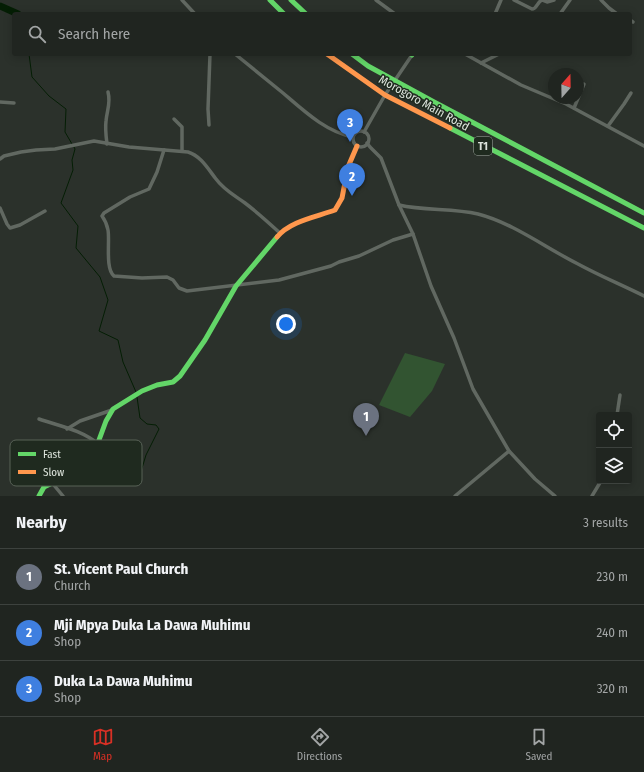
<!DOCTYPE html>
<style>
body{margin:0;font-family:"Fira Sans Condensed",sans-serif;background:#2d312d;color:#f1f3f6}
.controls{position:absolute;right:12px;bottom:12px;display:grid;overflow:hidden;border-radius:4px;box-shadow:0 2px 10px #0003}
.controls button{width:36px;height:36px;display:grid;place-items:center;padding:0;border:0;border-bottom:1px solid #3d423e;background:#202520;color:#f1f3f6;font:20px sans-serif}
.compass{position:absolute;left:548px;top:68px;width:36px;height:36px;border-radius:50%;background:#202520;box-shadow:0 2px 10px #0003;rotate:20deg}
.you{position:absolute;left:286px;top:324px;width:14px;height:14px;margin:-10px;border:3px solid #fff;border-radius:50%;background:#1a73e8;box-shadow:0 0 0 6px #1a73e833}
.badge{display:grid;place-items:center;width:26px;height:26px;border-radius:50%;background:#d93025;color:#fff;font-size:13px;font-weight:700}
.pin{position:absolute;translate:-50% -33px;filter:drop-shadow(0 1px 2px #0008)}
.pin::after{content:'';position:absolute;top:21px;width:14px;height:12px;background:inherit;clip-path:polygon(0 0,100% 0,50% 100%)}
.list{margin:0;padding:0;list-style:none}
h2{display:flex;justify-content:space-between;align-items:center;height:52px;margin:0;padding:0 16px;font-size:17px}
h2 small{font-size:13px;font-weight:400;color:#a2a5a5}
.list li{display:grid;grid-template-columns:26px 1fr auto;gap:12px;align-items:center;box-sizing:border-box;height:56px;padding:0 16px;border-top:1px solid #3d423e}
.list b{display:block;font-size:15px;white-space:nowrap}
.list p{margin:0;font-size:13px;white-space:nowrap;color:#a2a5a5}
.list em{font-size:13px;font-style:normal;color:#a2a5a5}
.icon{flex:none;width:22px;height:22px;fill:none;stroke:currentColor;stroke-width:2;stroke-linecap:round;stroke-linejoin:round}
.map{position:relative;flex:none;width:644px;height:496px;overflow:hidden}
.search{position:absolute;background:#202520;box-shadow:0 2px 10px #0003;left:12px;right:12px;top:12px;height:44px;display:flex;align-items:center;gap:10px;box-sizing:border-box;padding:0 14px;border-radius:4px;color:#a2a5a5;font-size:15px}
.sheet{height:220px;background:#202520}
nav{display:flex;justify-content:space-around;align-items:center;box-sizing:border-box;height:56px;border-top:1px solid #3d423e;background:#202520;font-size:11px;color:#a2a5a5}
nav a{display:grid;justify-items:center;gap:2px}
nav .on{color:#d93025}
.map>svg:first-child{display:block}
.green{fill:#325431}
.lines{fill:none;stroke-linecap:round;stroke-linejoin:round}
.stream{stroke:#041e04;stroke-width:1}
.river{stroke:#041e04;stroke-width:7}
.street{stroke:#616861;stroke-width:3.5}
.fast{stroke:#63d668;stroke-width:5}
.slow{stroke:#ff974d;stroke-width:5}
.labels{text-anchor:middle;stroke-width:3;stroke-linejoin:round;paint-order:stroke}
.shield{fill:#1f2a1f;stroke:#a3aca3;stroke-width:1}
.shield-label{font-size:11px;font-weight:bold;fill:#dce3db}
.street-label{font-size:12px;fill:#dce3db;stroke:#1f2a1f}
.key{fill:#1f2a1f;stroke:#586257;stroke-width:1}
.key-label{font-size:11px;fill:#dce3db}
</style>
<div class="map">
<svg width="644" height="496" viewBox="0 0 644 496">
<rect width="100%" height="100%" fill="#2b312b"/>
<path class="green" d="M405,353L445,364L432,391L410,417L379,405Z"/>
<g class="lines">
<g class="stream">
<path d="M29,54L32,77L49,96L66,109L65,132L72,144"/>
<path d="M74,147L75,149L72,160L73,170L61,203L78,226L76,248L100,277L108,300L99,331L118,340L123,362L136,392"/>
<path d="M137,397L140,418L147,424L156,425L159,429L146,455L139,478"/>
</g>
<path class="river" d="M0,6L18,14"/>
<g class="street">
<path d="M182,0L195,14"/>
<path d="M376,0L395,14"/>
<path d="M514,0L532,9C537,9 537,2 542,0L547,2L554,0"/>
<path d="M601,0L609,8L617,14"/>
<path d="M495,14L501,0"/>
<path d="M560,14L570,0"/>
<path d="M630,20L633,22"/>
<path d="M235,54C251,67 267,80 283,93C304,111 326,132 353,137"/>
<path d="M465,54L521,85L566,104L644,146"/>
<path d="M481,63L499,54"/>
<path d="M0,102L14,103"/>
<path d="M574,108L584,84"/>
<path d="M174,119L182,127V151"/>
<path d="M209,125L208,109L210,54"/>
<path d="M608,126L624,104L631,93"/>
<circle cx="361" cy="139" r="8"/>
<path d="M364,132L385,95L412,55"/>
<path d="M367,143L370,147L381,158L399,205L413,234L431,286L454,338L473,389L509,451L535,479L555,496"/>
<path d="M107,144C106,136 105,129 106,121C107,110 111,103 108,92"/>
<path d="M164,150L157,172L149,189L130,197L104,213L102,216C105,220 107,225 108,230C110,241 105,269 114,276L142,278L167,277L173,280L179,288L187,291L279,280L331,266L339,262L359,256L393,240L413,234"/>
<path d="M0,159L4,156L21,152L36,150L55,149L94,141L129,147L188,152C201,156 208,169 216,179C224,190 234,195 245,203C257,212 269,223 280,233"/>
<path d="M399,205C425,211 452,208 478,214C513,223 546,248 578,264C600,276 622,285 644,296"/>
<path d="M0,208L7,224L10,228L20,225L45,211"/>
<path d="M617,415L620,395"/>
<path d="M39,419C59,426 82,430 98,444"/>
<path d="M67,429L80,421L112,410"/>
<path d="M92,459L115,470"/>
<path d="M53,484L63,496"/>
<path d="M455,496L509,451"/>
<path d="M592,496L601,481"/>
</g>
<g class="fast">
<path d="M270,0L284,14"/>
<path d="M291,0L306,14"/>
<path d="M352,54L368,66L434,102L644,213"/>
<path d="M411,54L412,55"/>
<path d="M450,128L644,228"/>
<path d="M39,496L44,487L75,472L92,459L106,421L113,409L142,391L157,385L173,382L180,376L205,340L236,286L277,237"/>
</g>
<g class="slow">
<path d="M327,54L385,95L450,128"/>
<path d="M277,237C290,221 316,217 335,210L342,198L348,167L357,146"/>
</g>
</g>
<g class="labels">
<rect class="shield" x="474" y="137" width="18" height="18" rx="3"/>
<g class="shield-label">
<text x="483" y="150">T1</text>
</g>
<g class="street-label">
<text transform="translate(424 103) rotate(29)" y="4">Morogoro Main Road</text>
</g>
</g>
<rect x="10" y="440" width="132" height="46" rx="6" class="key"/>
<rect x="18" y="452" width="18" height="4" fill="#63d668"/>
<rect x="18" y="470" width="18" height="4" fill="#ff974d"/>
<g class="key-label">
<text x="43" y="458">Fast</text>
<text x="43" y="476">Slow</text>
</g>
</svg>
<div class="controls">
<button><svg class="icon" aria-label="locate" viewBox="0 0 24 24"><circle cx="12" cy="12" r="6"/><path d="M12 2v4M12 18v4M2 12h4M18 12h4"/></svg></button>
<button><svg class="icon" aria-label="layers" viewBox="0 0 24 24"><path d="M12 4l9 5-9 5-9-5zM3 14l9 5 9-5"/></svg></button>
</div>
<svg class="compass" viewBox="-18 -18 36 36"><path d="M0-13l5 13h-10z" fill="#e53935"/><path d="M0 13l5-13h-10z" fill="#a2a5a5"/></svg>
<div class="you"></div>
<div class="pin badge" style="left:366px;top:436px;background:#6b7280">1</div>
<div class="pin badge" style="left:352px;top:196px;background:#3f7fe0">2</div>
<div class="pin badge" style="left:350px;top:142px;background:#3f7fe0">3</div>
<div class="search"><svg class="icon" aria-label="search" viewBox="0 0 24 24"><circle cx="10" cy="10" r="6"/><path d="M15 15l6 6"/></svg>Search here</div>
</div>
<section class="sheet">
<h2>Nearby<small>3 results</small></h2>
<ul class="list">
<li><span class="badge" style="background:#6b7280">1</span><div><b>St. Vicent Paul Church</b><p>Church</p></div><em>230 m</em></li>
<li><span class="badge" style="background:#3f7fe0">2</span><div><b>Mji Mpya Duka La Dawa Muhimu</b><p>Shop</p></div><em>240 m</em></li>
<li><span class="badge" style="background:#3f7fe0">3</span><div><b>Duka La Dawa Muhimu</b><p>Shop</p></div><em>320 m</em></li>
</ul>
</section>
<nav>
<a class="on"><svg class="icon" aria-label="map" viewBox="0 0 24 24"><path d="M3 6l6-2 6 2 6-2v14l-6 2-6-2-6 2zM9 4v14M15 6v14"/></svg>Map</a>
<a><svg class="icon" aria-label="directions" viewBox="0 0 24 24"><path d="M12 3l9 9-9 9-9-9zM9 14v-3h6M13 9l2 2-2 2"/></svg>Directions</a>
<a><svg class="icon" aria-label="saved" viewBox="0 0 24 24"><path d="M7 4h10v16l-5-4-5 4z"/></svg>Saved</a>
</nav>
